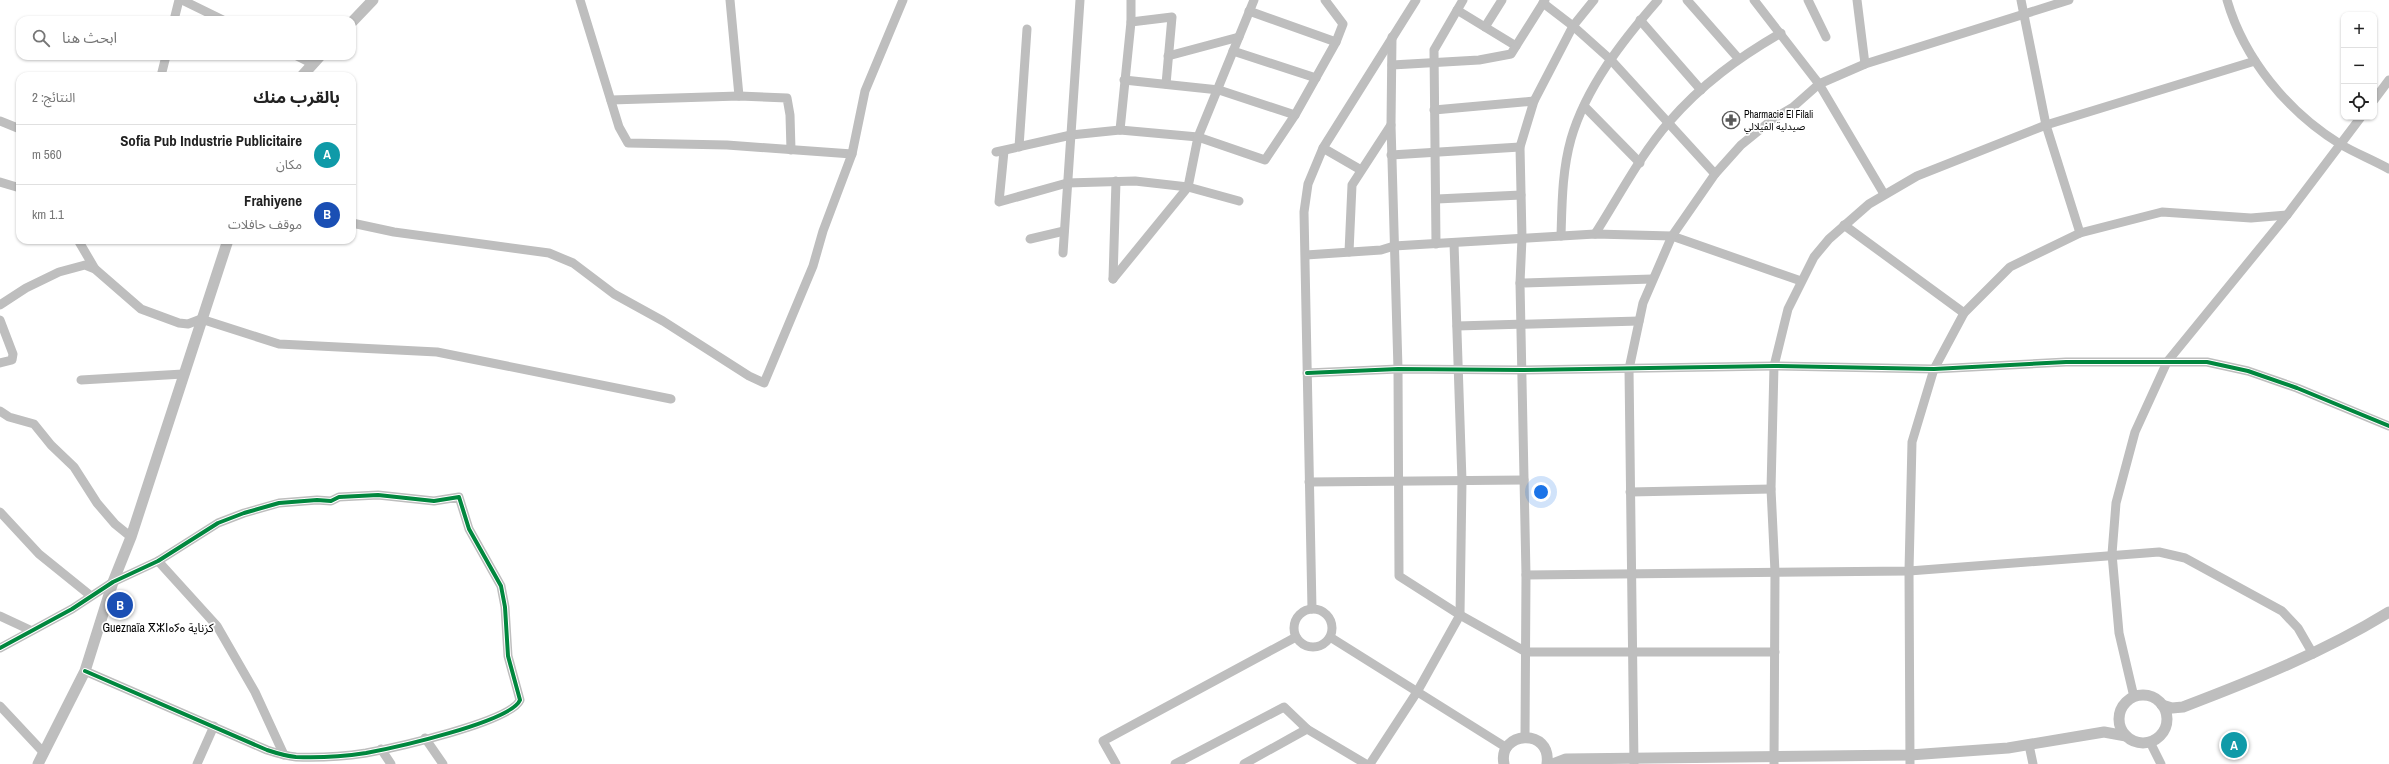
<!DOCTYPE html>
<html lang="ar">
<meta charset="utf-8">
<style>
body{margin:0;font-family:"Archivo Narrow","Noto Sans Arabic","Noto Sans Tifinagh",sans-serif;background:#f2f2f2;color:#222;direction:rtl}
.controls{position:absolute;right:12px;top:12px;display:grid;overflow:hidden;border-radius:8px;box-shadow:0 1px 3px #0004}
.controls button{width:36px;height:36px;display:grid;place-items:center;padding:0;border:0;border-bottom:1px solid #e0e0e0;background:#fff;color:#222;font:20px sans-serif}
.you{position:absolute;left:1541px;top:492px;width:14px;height:14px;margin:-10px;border:3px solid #fff;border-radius:50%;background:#1a73e8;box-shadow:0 0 0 6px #1a73e833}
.badge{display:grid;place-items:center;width:26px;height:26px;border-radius:50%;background:#1a73e8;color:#fff;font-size:13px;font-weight:700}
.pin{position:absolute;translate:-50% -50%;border:2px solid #fff;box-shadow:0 1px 4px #0006}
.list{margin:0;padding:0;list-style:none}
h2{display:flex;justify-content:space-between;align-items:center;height:52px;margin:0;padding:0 16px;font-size:17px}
h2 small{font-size:13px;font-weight:400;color:#767676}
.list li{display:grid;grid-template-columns:26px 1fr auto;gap:12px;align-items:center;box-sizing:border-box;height:60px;padding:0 16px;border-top:1px solid #e0e0e0}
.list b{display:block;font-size:15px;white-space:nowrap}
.list p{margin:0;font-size:13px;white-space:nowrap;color:#767676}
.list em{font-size:13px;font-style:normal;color:#767676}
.icon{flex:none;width:22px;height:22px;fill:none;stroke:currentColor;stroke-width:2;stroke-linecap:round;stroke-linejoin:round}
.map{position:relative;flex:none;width:2389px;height:764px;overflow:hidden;direction:ltr}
.search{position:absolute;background:#fff;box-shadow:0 1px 3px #0004;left:16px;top:16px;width:340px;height:44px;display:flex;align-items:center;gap:10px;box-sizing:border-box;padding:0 14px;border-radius:12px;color:#767676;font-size:15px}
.panel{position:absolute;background:#fff;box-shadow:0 1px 3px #0004;left:16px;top:72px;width:340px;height:172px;border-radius:12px;direction:rtl}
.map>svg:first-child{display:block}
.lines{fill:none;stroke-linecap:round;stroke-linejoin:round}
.minor{stroke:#bebebe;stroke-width:9}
.tertiary{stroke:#bebebe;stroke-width:11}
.cycleway-casing{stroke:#fff;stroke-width:6}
.cycleway{stroke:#00873e;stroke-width:4}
.labels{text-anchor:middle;stroke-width:3.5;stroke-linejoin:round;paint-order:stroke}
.poi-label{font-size:10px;fill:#000;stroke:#fff;text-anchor:start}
.quarter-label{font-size:12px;fill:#000;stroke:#fff}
</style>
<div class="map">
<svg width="2389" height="764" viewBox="0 0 2389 764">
<rect width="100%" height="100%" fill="#fff"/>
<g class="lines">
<g class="minor">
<path d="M182,0L223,20"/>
<path d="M580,0L619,127L628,143L727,145L852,154"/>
<path d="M730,0L739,96"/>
<path d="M1325,0L1343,24L1336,42"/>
<path d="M1687,0L1738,58"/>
<path d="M1754,0L1819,84L1884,194"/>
<path d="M1808,0L1826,37"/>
<path d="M1857,0L1865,64"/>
<path d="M2021,0L2046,125L2080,233"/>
<path d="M2227,0C2244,59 2288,112 2340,144C2355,153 2373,160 2389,169"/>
<path d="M1543,3L1573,26L1611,60L1715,174"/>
<path d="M1457,10L1516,46"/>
<path d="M174,20L179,0"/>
<path d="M1640,20L1701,90"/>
<path d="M1131,22L1172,17L1166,84"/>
<path d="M1485,27L1502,0"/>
<path d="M1392,37L1391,125L1398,369L1399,576L1460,615L1526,652H1775"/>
<path d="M1233,51L1316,78"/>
<path d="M297,56L313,64"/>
<path d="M1168,56L1239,37"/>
<path d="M1392,65L1479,60L1511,54L1545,0"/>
<path d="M161,76L166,56"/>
<path d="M1124,80L1219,90L1295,115"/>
<path d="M611,100L739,96L787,98L790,115L791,150"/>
<path d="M2374,100L2389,80"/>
<path d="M1534,101L1573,26L1594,0"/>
<path d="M1584,106L1640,163"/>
<path d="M1434,110L1534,101L1520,147L1522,238L1520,283L1526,575L1525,737"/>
<path d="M0,121L20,129"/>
<path d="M1120,130L1131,22V0"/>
<path d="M1019,147L1027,29"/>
<path d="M1323,148L1361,170"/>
<path d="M1004,151L999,202L1067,183L1135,181L1188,187L1239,201"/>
<path d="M996,152L1071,135L1120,130L1198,137L1265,160L1295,115L1336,42L1249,11"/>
<path d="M1391,155L1520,147"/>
<path d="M0,182L20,188"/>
<path d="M1437,199L1521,195"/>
<path d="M352,223L394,232L549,253L573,263L614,294L663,321L749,376L764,383L813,266L823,231L852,154L865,91L903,0"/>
<path d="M1844,225L1964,313"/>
<path d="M1595,234C1618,198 1641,154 1669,122C1702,84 1738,58 1781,33"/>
<path d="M1561,236C1562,204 1562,171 1571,139C1586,87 1623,40 1658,0"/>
<path d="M1030,239L1064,231"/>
<path d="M78,240L95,269"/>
<path d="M1436,244L1434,50L1463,0"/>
<path d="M1349,252L1352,185L1391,125"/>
<path d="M1063,253L1080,0"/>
<path d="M1306,255L1381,250L1394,246L1595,234L1672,236L1801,281"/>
<path d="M1113,279L1188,187L1198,137L1254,0"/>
<path d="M1113,279L1116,181"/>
<path d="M1520,283L1652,279"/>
<path d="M0,305L26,288L59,272L85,265L95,269L141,309L179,323L188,324L201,319L279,344L437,352L671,399"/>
<path d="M0,320L13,354L12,360L0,363"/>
<path d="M1457,326L1639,321"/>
<path d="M1307,373L1398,369L1523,370L1774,366L1934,369L2066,362H2207L2248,371L2297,388L2389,426"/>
<path d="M81,380L183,374"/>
<path d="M0,411L9,417L34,424L51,445L74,467L97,503L115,524L131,537"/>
<path d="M1309,482L1524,480"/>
<path d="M1630,492L1771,489"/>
<path d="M0,512L39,554L91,596"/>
<path d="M158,561L217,626L255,692L284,755"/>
<path d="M1526,575L1909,571L2159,552L2185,558L2282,611L2298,628L2313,654"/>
<circle cx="1313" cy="628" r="19"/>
<path d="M1312,609L1304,212L1308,184L1323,148L1416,0"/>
<path d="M0,616L30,630"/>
<path d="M1330,637L1507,748"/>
<path d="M0,648L72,609L113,582L158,561L218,523L244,513L279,503L317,500L331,501L339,497L378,495L434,501L459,497L469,529L501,586L505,607L508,656L520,700C511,722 393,748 366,753C346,756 317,758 296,757C286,756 276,753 267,750L85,671"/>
<path d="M2134,697L2119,633L2112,554L2116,503L2135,432L2167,362L2287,215L2361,117"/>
<path d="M0,706L44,753"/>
<path d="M425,738L443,764"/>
<path d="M2150,742L2161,764"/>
<path d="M2029,745L2033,764"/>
<path d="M381,749L391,764"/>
<path d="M197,764L214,726"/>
<path d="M1116,764L1103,741L1296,637"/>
<path d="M1175,764L1284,707L1307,729"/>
<path d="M1244,764L1307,729L1366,764"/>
<path d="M1370,764L1417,692L1460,615L1462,481L1454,243"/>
<path d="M1634,764L1629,369L1643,303L1672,236L1715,174L1741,145L1773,119L1793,107L1819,84L1865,64L2069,0"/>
<path d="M1774,764L1775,572L1771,489L1774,366L1788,309L1814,257L1829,239L1869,204L1917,176L2046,125L2255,61"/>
<path d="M1910,764L1909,571L1912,442L1934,369L1964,313L2010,267L2080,233L2162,212L2251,218L2287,215"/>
</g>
<g class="tertiary">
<path d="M352,22L373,0"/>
<path d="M302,76L320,56"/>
<circle cx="2143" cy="719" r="24"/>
<path d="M2162,705L2172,708L2183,707C2254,680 2324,652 2389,612"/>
<path d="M38,764L85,671L113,582L131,537L228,240"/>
<path d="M1504,764C1497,731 1552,727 1547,764"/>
<path d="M1553,764L1566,759L1910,755L2008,748L2104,732L2126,736"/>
</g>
<defs>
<g id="cycleway">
<path d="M1307,373L1398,369L1523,370L1774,366L1934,369L2066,362H2207L2248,371L2297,388L2389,426"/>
<path d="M0,648L72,609L113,582L158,561L218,523L244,513L279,503L317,500L331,501L339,497L378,495L434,501L459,497L469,529L501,586L505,607L508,656L520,700C511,722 393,748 366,753C346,756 317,758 296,757C286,756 276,753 267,750L85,671"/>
</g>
</defs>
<use href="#cycleway" class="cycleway-casing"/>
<use href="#cycleway" class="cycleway"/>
</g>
<defs>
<symbol id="pharmacy-ring" viewBox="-11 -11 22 22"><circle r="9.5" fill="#fff" stroke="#595959" stroke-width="1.5"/><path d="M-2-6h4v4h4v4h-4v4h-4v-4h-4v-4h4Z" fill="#595959"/></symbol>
</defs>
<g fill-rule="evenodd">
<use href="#pharmacy-ring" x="1721" y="110" width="20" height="20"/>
</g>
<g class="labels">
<g class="poi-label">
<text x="1744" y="118">Pharmacie El Filali<tspan x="1744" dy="12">صيدلية الفيلالي</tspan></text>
</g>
<g class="quarter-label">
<text x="158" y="632">Gueznaïa ⴳⵣⵏⴰⵢⴰ كزناية</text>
</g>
</g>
</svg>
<div class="controls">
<button>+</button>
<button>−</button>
<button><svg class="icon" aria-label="locate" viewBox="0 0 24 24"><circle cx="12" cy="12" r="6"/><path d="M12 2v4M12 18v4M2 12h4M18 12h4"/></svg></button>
</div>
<div class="you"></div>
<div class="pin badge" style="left:2234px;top:745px;background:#0f9aa8">A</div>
<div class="pin badge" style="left:120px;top:605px;background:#1a4fb4">B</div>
<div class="search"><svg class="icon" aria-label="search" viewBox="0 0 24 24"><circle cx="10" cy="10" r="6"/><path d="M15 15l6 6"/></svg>ابحث هنا</div>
<section class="panel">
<h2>بالقرب منك<small>النتائج: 2</small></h2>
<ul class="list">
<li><span class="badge" style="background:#0f9aa8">A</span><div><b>Sofia Pub Industrie Publicitaire</b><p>مكان</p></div><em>560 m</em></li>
<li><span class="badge" style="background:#1a4fb4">B</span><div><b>Frahiyene</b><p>موقف حافلات</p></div><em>1.1 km</em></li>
</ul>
</section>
</div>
